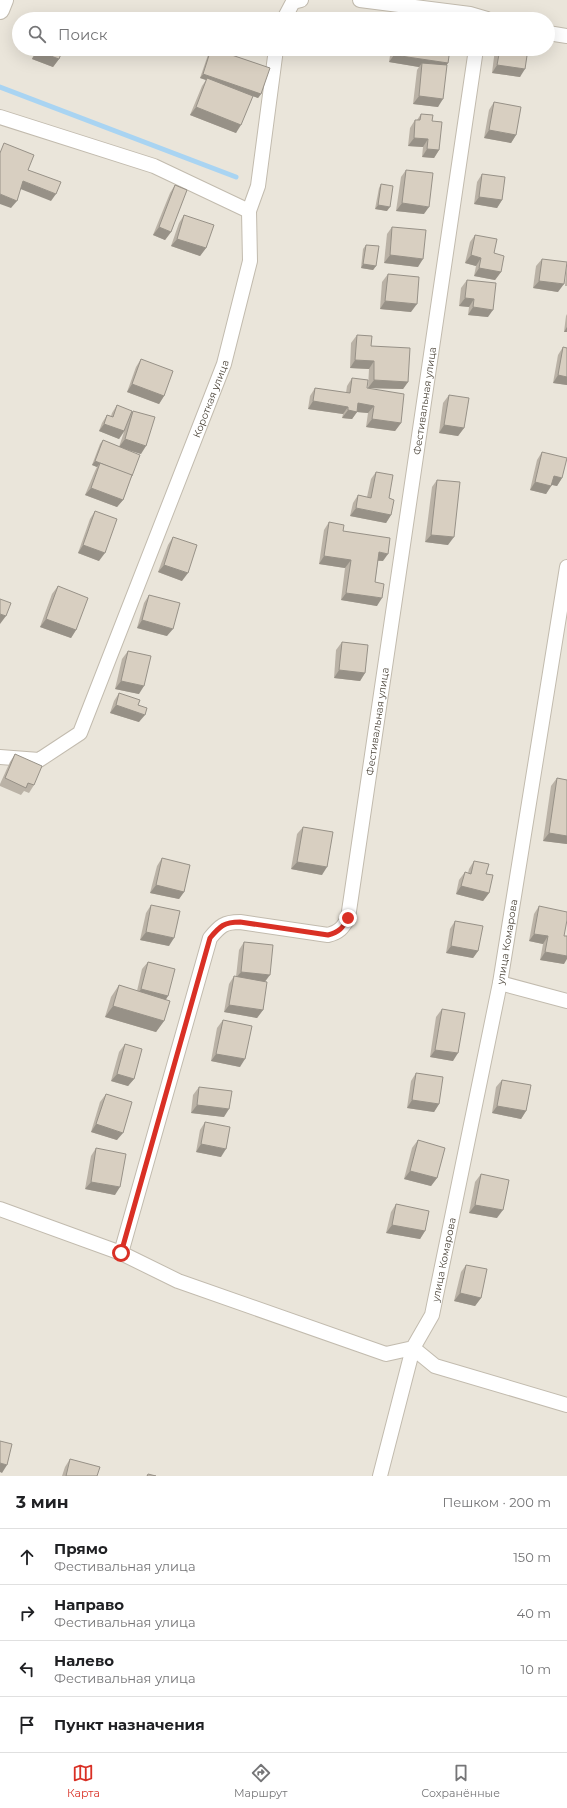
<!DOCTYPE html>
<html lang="ru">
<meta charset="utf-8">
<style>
body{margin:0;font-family:Montserrat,sans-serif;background:#f6f6f6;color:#202124}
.stop{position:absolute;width:12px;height:12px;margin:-9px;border:3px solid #d93025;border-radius:50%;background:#fff}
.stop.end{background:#d93025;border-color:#fff;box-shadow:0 1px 4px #0008}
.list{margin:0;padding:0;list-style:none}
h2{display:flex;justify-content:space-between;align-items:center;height:52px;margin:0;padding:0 16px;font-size:17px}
h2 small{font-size:13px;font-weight:400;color:#757577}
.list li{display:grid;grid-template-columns:26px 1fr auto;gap:12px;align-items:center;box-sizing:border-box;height:56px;padding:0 16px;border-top:1px solid #e0e0e0}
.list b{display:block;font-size:15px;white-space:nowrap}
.list p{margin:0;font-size:13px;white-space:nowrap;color:#757577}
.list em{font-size:13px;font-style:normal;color:#757577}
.icon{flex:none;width:22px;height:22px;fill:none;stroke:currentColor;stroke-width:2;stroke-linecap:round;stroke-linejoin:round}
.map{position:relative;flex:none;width:567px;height:1476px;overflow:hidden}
.search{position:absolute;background:#fff;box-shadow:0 4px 16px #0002;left:12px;right:12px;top:12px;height:44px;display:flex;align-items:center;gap:10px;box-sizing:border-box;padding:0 14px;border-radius:22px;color:#757577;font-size:15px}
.sheet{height:276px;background:#fff}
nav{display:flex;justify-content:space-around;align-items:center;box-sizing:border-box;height:56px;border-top:1px solid #e0e0e0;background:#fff;font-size:11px;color:#757577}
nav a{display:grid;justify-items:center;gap:2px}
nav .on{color:#d93025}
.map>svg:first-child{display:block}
.residential{fill:#eae5da;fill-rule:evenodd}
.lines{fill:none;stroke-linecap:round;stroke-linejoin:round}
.stream{stroke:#a9d4f2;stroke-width:5}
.minor-casing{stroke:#c2bbae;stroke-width:16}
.tertiary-casing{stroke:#c2bbae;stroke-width:20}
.minor{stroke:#fff;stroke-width:14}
.tertiary{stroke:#fff;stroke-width:18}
.wall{fill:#bab2a6}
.shaded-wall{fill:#979187}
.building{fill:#d8cfc1;stroke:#979187}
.route{stroke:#d93025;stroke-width:5}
.labels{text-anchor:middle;stroke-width:3;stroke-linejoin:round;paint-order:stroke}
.street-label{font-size:10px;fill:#4b4439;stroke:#fff}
</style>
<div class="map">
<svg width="567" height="1476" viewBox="0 0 567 1476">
<rect width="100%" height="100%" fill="#f6f3ec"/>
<path class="residential" d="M0,0H567V1476H0ZM19,19H548V49H19Z"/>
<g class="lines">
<path class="stream" d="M0,87L236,177"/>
<defs>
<g id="minor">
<path d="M360,0L470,14L487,19"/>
<path d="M284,19L293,2L301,0"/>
<path d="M548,33L567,36"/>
<path d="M0,117L154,166L249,211"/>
<path id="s1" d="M0,757L39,760L80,733L224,364L250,261L249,211L258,186L276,49"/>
<path d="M500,983L567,1001"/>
<path id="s2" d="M0,1209L121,1253L178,1281L386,1354L413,1348L432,1315L500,983L567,567"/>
<path id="s3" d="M121,1253L210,938C220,926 224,922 240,922L328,935C339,932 343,928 348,918L476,49"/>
<path d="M380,1476L413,1348L435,1366L567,1405"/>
</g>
<path id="tertiary" d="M0,10L4,0"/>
</defs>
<use href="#minor" class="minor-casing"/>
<use href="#tertiary" class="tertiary-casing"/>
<use href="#minor" class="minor"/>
<use href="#tertiary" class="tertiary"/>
</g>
<g class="wall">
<path d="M36,49H63L59,59L53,67L32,59Z"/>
<path d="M211,49L261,94L258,98L250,95L236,133L190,115L202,86L206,80L200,78L209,52Z"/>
<path d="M391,49H450L438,107L413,104L417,70L419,67L389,62Z"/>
<path d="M495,49H528L520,77L492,73Z"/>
<path d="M494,102L516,135L511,143L484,138L489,110Z"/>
<path d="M421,114L432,121L439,150L434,158L422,157L423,147L408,146L410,128L415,120H417Z"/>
<path d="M406,170L424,214L396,211L401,177Z"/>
<path d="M482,174L502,200L497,208L474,204L477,182Z"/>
<path d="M381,184L387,211L375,209L379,188Z"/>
<path d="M175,185L171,232L165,240L153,235L170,193Z"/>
<path d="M184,215L206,248L200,256L171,246L179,223Z"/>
<path d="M392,227L418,267L384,263L387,234Z"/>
<path d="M475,235L494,253L501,272L495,280L474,276L476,266L465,263L470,242Z"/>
<path d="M366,245L376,266L373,270L361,268L363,249Z"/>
<path d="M542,259L558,292L533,288L536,266Z"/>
<path d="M567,262V286H565Z"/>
<path d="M388,274L411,312L380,309L382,282Z"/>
<path d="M467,280L488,317L468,315L469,307L459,306L461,288Z"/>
<path d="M567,314V332H564L566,316Z"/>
<path d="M357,335L408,382L403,389L368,388L369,369L350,368L351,343Z"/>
<path d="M563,347L567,385L553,383L558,355Z"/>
<path d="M141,359L164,396L159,404L127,392L136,367Z"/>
<path d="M352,378L367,388L401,423L395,431L366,427L368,413L357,412L352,419L342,418L343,414L308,409L310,396L315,388L346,393L347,386Z"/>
<path d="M449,395L464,428L458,436L439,433L443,403Z"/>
<path d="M117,405L130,415L133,411L141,454L121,448L131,478L123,500L117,507L85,495L95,471L97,467L92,465L100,444L103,440L119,447L124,432L119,439L99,431L102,423L107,415L111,416L112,413Z"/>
<path d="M542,452L562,478L557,486L552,485L546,494L530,490L537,460Z"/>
<path d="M376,472L389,498L391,515L386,523L350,516L353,503L358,495L367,497L371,479Z"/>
<path d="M437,480L448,545L425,542L432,487Z"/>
<path d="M95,511L99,561L78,553L90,519Z"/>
<path d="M329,522L343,531L383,561H378L375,582L377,606L341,600L345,568L319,564L324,530Z"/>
<path d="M173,537L182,581L158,572L168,545Z"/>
<path d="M58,586L76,630L71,638L40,627L52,594Z"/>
<path d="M149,595L167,636L137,628L144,603Z"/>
<path d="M342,642L365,673L360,681L334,678L336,650Z"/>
<path d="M128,651L139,694L115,689L122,659Z"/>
<path d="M119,693L138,705L139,722L110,713L114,701Z"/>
<path d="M15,754L34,785L29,793L24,791L21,795L0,786V784L10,762Z"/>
<path d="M557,778L567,780V844L543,841L551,786Z"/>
<path d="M303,827L322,875L291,869L297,834Z"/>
<path d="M162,858L184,892L179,899L150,893L157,866Z"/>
<path d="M474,861L486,874L489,893L483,901L456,894L459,880L465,872L468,873L469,869Z"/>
<path d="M151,905L169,946L140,940L146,913Z"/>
<path d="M539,906L564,936V964L540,960L543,944L529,941L534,914Z"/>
<path d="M455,921L478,951L473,958L446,953L450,929Z"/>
<path d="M244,942L265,982L263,1010L257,1018L224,1012L229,984L234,976L236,977L239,950Z"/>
<path d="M148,962L168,996L166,999L164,1021L156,1032L105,1017L111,997L119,985L137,991L142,969Z"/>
<path d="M442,1009L453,1061L430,1057L436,1017Z"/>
<path d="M223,1020L240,1067L211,1061L217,1028Z"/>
<path d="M125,1044L134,1079L128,1086L111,1081L119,1052Z"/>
<path d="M416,1073L439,1104L434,1112L407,1108L411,1081Z"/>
<path d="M502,1080L526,1111L521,1119L492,1113L496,1087Z"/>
<path d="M199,1087L224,1117L191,1113L193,1095Z"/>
<path d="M106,1094L117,1140L91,1132L100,1102Z"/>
<path d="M205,1122L221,1157L196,1152L200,1130Z"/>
<path d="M418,1140L437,1178L431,1186L404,1179L412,1148Z"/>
<path d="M96,1148L115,1195L85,1189L91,1156Z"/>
<path d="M481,1174L497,1218L469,1213L475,1182Z"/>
<path d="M396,1204L425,1231L420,1239L386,1233L391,1212Z"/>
<path d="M466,1265L481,1298L475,1306L454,1301L461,1272Z"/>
<path d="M70,1459L97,1476H62L65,1467Z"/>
</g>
<g class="shaded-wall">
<path d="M37,51L59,59L53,67L32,59Z"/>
<path d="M394,55L448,63L443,71L422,63L419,67L389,62Z"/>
<path d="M497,65L525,69L520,77L492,73Z"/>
<path d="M203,74L261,94L258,98L206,80L207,78L206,80L200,78Z"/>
<path d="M419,96L443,99L438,107L413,104Z"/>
<path d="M196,107L241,125L236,133L190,115Z"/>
<path d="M489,130L516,135L511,143L484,138Z"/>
<path d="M414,138L428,139L423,147L408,146Z"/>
<path d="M427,149L439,150L434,158L422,157Z"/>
<path d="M23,181L56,194L51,201L18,188Z"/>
<path d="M0,194L17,201L11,208L0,204Z"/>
<path d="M479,197L502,200L497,208L474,204Z"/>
<path d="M402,203L429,207L424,214L396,211Z"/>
<path d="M378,205L390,207L387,211L375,209Z"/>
<path d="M159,227L171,232L165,240L153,235Z"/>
<path d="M177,239L206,248L200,256L171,246Z"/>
<path d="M390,255L423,259L418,267L384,263Z"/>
<path d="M471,255L481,258L476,266L465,263Z"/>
<path d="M363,264L376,266L373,270L361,268Z"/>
<path d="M479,268L501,272L495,280L474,276Z"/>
<path d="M539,281L564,284L558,292L533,288Z"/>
<path d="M465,298L474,299L469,307L459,306Z"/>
<path d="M385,301L417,304L411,312L380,309Z"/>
<path d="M473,307L493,310L488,317L468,315Z"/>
<path d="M567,327V332H564Z"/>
<path d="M355,360L374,361L369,369L350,368Z"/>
<path d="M558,375L567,377V385L553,383Z"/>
<path d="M374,380L408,382L403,389L368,388Z"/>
<path d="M132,384L164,396L159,404L127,392Z"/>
<path d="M313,401L348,407L343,414L308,409Z"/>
<path d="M358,403L374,406L368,413L357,412L352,419L342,418L348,410Z"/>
<path d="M372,419L401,423L395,431L366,427Z"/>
<path d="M104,424L124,431L119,439L99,431Z"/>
<path d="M444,425L464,428L458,436L439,433Z"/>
<path d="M125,439L146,446L141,454L119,447Z"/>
<path d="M95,461L132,476L130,480L100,463L97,467L92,465Z"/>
<path d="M554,476L562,478L557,486L548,484Z"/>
<path d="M535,482L551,486L546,494L530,490Z"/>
<path d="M91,488L123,500L117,507L85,495Z"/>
<path d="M356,508L391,515L386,523L350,516Z"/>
<path d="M431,535L454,537L448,545L425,542Z"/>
<path d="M83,545L105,553L99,561L78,553Z"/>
<path d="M379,552L388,554L383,561L374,560Z"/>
<path d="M324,556L351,560L345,568L319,564Z"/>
<path d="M164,565L188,573L182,581L158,572Z"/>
<path d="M346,593L382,598L377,606L341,600Z"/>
<path d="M0,614L6,616L0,624Z"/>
<path d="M46,619L76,630L71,638L40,627Z"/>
<path d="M142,620L173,629L167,636L137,628Z"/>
<path d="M339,670L365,673L360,681L334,678Z"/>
<path d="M121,681L144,686L139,694L115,689Z"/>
<path d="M116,705L145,715L139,722L110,713Z"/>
<path d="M549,833L567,836V844L543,841Z"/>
<path d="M297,862L327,867L322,875L291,869Z"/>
<path d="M156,885L184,892L179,899L150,893Z"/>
<path d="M461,886L489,893L483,901L456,894Z"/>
<path d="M146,932L174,938L169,946L140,940Z"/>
<path d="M534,934L548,936L543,944L529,941Z"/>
<path d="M451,946L478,951L473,958L446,953Z"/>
<path d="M545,952L567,956V959L564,964L540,960Z"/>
<path d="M241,972L270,975L264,983L235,979Z"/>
<path d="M141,989L168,996L163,1004L135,997Z"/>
<path d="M229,1005L263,1010L257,1018L224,1012Z"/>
<path d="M113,1006L164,1021L156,1032L105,1017Z"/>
<path d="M435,1050L458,1053L453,1061L430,1057Z"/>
<path d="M216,1054L245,1059L240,1067L211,1061Z"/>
<path d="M117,1074L134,1079L128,1086L111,1081Z"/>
<path d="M412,1100L439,1104L434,1112L407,1108Z"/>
<path d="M197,1105L229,1109L224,1117L191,1113Z"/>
<path d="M497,1106L526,1111L521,1119L492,1113Z"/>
<path d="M96,1124L123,1133L117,1140L91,1132Z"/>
<path d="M201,1144L226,1149L221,1157L196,1152Z"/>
<path d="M410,1171L437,1178L431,1186L404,1179Z"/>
<path d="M91,1182L120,1187L115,1195L85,1189Z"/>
<path d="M475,1205L503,1210L497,1218L469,1213Z"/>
<path d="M392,1225L425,1231L420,1239L386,1233Z"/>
<path d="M460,1293L481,1298L475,1306L454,1301Z"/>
<path d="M0,1463L7,1465L2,1473L0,1472Z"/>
</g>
<g class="building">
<path d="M38,49H63L59,59L37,51Z"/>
<path d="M211,49H214L270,68L261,94L203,74Z"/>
<path d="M395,49H450L448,63L394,55Z"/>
<path d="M500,49H528L525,69L497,65Z"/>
<path d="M422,63L447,65L443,99L419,96Z"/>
<path d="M207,78L253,96L241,125L196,107Z"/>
<path d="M494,102L521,107L516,135L489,130Z"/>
<path d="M421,114L433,115L432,121L442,122L439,150L427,149L428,139L414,138L415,120H420Z"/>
<path d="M4,143L34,155L28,170L61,182L56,194L23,181L17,201L0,194V153Z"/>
<path d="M406,170L433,173L429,207L402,203Z"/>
<path d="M482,174L505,177L502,200L479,197Z"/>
<path d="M381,184L393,186L390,207L378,205Z"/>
<path d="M175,185L187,190L171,232L159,227Z"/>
<path d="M184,215L214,225L206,248L177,239Z"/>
<path d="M392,227L426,230L423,259L390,255Z"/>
<path d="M475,235L497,239L494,253L504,256L501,272L479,268L481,258L471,255Z"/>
<path d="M366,245L379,246L376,266L363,264Z"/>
<path d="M542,259L567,262L564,284L539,281Z"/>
<path d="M388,274L419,277L417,304L385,301Z"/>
<path d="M467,280L496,283L493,310L473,307L474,299L465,298Z"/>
<path d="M357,335L372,336L371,346L410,348L408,382L374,380V361L355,360Z"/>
<path d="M563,347L567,348V377L558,375Z"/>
<path d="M141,359L173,371L164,396L132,384Z"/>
<path d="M352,378L368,380L367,388L404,394L401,423L372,419L374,406L358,403L357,412L348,410V407L313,401L315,388L350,393Z"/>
<path d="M449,395L469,398L464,428L444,425Z"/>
<path d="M117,405L132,411L124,431L104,424L107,415L113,417Z"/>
<path d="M133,411L155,417L146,446L125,439Z"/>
<path d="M103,440L140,455L132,476L95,461Z"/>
<path d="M542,452L567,458L562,478L554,476L551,486L535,482Z"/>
<path d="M100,463L132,475L123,500L91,488Z"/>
<path d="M376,472L393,475L389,498L394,500L391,515L356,508L358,495L371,498Z"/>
<path d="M437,480L460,482L454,537L431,535Z"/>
<path d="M95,511L117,519L105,553L83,545Z"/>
<path d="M329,522L344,525L343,531L390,538L388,554L379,552L375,582L384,584L382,598L346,593L351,560L324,556Z"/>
<path d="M173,537L197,545L188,573L164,565Z"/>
<path d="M58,586L88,598L76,630L46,619Z"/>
<path d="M149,595L180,603L173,629L142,620Z"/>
<path d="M0,599L11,603L6,616L0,614Z"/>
<path d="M342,642L368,645L365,673L339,670Z"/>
<path d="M128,651L151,656L144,686L121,681Z"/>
<path d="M119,693L140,700L138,705L147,708L145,715L116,705Z"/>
<path d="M15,754L42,766L34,785L28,783L26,788L5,778Z"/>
<path d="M557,778L567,780V836L549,833Z"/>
<path d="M303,827L333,832L327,867L297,862Z"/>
<path d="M162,858L190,865L184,892L156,885Z"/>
<path d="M474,861L489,864L486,874L493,875L489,893L461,886L465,872L471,874Z"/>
<path d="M151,905L180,911L174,938L146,932Z"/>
<path d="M539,906L567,912V920L564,936H567V956L545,952L548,936L534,934Z"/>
<path d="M455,921L483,926L478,951L451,946Z"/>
<path d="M244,942L273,945L270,975L241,972Z"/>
<path d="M148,962L175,969L168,996L141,989Z"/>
<path d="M234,976L267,982L263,1010L229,1005Z"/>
<path d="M119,985L170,1001L164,1021L113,1006Z"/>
<path d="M442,1009L465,1013L458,1053L435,1050Z"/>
<path d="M223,1020L252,1026L245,1059L216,1054Z"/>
<path d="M125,1044L142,1049L134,1079L117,1074Z"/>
<path d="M416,1073L443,1077L439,1104L412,1100Z"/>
<path d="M502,1080L531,1085L526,1111L497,1106Z"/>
<path d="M199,1087L232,1091L229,1109L197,1105Z"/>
<path d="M106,1094L132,1102L123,1133L96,1124Z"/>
<path d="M205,1122L230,1127L226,1149L201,1144Z"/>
<path d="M418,1140L445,1148L437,1178L410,1171Z"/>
<path d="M96,1148L126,1154L120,1187L91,1182Z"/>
<path d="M481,1174L509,1180L503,1210L475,1205Z"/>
<path d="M396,1204L429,1211L425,1231L392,1225Z"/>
<path d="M466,1265L487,1269L481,1298L460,1293Z"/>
<path d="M0,1441L12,1444L7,1465L0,1463Z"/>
<path d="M70,1459L100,1467L97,1476H66Z"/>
<path d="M148,1474L156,1476H147Z"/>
</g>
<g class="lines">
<path class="route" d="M121,1253L210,938C220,926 224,922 240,922L328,935C339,932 343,928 348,918"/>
</g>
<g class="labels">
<g class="street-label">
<text dy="4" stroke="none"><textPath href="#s1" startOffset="447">Короткая улица</textPath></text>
<text dy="4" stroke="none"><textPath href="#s3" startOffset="1002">Фестивальная улица</textPath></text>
<text dy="4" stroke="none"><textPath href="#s3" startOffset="678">Фестивальная улица</textPath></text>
<text dy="4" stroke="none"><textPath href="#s2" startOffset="859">улица Комарова</textPath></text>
<text dy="4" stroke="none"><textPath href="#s2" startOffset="535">улица Комарова</textPath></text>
</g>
</g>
</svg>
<div class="stop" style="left:121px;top:1253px"></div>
<div class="stop end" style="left:348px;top:918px"></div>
<div class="search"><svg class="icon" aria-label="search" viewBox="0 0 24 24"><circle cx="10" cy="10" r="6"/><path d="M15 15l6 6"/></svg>Поиск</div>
</div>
<section class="sheet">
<h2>3 мин<small>Пешком · 200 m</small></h2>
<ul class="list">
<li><svg class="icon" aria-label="ahead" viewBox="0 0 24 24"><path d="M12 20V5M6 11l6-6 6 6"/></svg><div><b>Прямо</b><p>Фестивальная улица</p></div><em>150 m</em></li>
<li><svg class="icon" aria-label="right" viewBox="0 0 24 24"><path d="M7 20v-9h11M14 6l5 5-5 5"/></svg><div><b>Направо</b><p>Фестивальная улица</p></div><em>40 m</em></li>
<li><svg class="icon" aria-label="left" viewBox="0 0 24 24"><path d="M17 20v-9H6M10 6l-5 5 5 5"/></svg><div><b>Налево</b><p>Фестивальная улица</p></div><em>10 m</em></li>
<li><svg class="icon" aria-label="arrive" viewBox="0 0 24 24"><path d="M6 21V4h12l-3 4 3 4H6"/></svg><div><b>Пункт назначения</b></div></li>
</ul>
</section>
<nav>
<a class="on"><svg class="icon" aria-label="map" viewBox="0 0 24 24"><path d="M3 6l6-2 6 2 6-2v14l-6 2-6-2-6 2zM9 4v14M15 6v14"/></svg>Карта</a>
<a><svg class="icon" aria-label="directions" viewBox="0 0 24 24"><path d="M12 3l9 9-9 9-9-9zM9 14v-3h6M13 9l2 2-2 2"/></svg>Маршрут</a>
<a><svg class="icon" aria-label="saved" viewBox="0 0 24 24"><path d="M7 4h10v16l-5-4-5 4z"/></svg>Сохранённые</a>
</nav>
